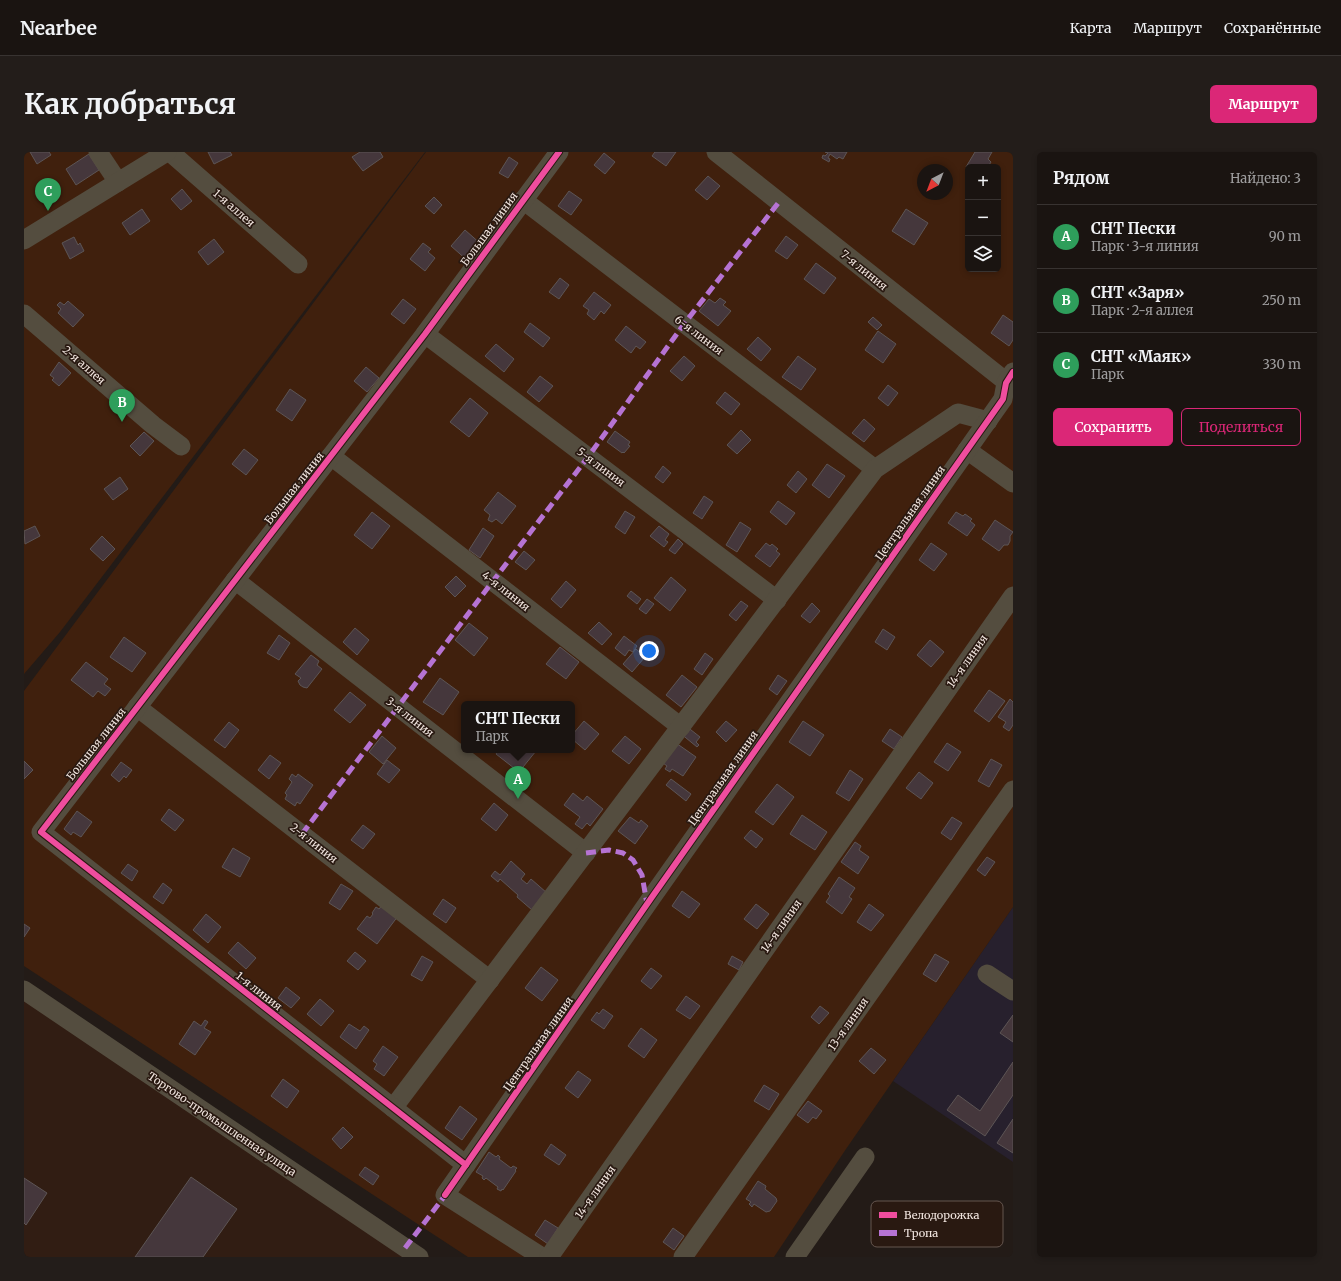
<!DOCTYPE html>
<html lang="ru">
<meta charset="utf-8">
<style>
body{margin:0;font-family:Merriweather,serif;background:#231d1a;color:#f1f3f6}
.controls{position:absolute;right:12px;top:12px;display:grid;overflow:hidden;border-radius:6px;box-shadow:0 2px 6px #0003}
.controls button{width:36px;height:36px;display:grid;place-items:center;padding:0;border:0;border-bottom:1px solid #383331;background:#1a1411;color:#f1f3f6;font:20px sans-serif}
.compass{position:absolute;left:893px;top:12px;width:36px;height:36px;border-radius:50%;background:#1a1411;box-shadow:0 2px 6px #0003;rotate:222deg}
.you{position:absolute;left:625px;top:499px;width:14px;height:14px;margin:-10px;border:3px solid #fff;border-radius:50%;background:#1a73e8;box-shadow:0 0 0 6px #1a73e833}
.badge{display:grid;place-items:center;width:26px;height:26px;border-radius:50%;background:#db2777;color:#fff;font-size:13px;font-weight:700}
.pin{position:absolute;translate:-50% -33px;filter:drop-shadow(0 1px 2px #0008)}
.pin::after{content:'';position:absolute;top:21px;width:14px;height:12px;background:inherit;clip-path:polygon(0 0,100% 0,50% 100%)}
.popup{position:absolute;left:437px;top:549px;width:114px;height:52px;box-sizing:border-box;display:grid;place-content:center;border-radius:6px;background:#1a1411;filter:drop-shadow(0 1px 3px #0005);font-size:13px;white-space:nowrap;color:#9f9e9f}
.popup b{font-size:15px;color:#f1f3f6}
.popup::after{content:'';position:absolute;left:50%;top:100%;margin-left:-8px;border:8px solid transparent;border-top-color:#1a1411}
.list{margin:0;padding:0;list-style:none}
h2{display:flex;justify-content:space-between;align-items:center;height:52px;margin:0;padding:0 16px;font-size:17px}
h2 small{font-size:13px;font-weight:400;color:#9f9e9f}
.list li{display:grid;grid-template-columns:26px 1fr auto;gap:12px;align-items:center;box-sizing:border-box;height:64px;padding:0 16px;border-top:1px solid #383331}
.list b{display:block;font-size:15px;white-space:nowrap}
.list p{margin:0;font-size:13px;white-space:nowrap;color:#9f9e9f}
.list em{font-size:13px;font-style:normal;color:#9f9e9f}
.actions{display:flex;gap:8px;padding:12px 16px}
.actions a{flex:1;padding:9px 0;border:1px solid #db2777;border-radius:6px;text-align:center;font-size:14px;color:#db2777}
.actions .main{background:#db2777;color:#fff}
.icon{flex:none;width:22px;height:22px;fill:none;stroke:currentColor;stroke-width:2;stroke-linecap:round;stroke-linejoin:round}
.map{position:relative;flex:none;width:989px;height:1105px;overflow:hidden;border-radius:6px}
header{display:flex;align-items:center;gap:24px;box-sizing:border-box;height:56px;padding:0 20px;background:#1a1411;border-bottom:1px solid #383331}
header strong{font-size:19px}
nav{display:flex;gap:22px;margin-inline-start:auto;font-size:14px}
.intro{display:flex;align-items:center;justify-content:space-between;box-sizing:border-box;height:96px;padding:0 24px}
h1{margin:0;font-size:28px}
.button{padding:10px 18px;border-radius:6px;background:#db2777;color:#fff;font-size:14px;font-weight:700}
main{display:flex;gap:24px;padding:0 24px}
aside{flex:1;background:#1a1411;border-radius:6px;box-shadow:0 2px 6px #0003}
.map>svg:first-child{display:block}
.commercial{fill:#27202d}
.built{fill:#311d13}
.green{fill:#40200d;fill-rule:evenodd}
.building{fill:#45373c;stroke:#5d5555}
.lines{fill:none;stroke-linecap:round;stroke-linejoin:round}
.minor{stroke:#544d3f;stroke-width:19}
.quiet{stroke:#b673d3;stroke-width:5;stroke-dasharray:10 5;stroke-linecap:butt}
.cycleway-casing{stroke:#291911;stroke-width:8}
.cycleway{stroke:#ef4d9e;stroke-width:6}
.labels{text-anchor:middle;stroke-width:3.5;stroke-linejoin:round;paint-order:stroke}
.street-label{font-size:11px;fill:#f1e5df;stroke:#291911}
.key{fill:#291911;stroke:#65564f;stroke-width:1}
.key-label{font-size:11px;fill:#f1e5df}
</style>
<header>
<strong>Nearbee</strong>
<nav><a>Карта</a><a>Маршрут</a><a>Сохранённые</a></nav>
</header>
<div class="intro"><h1>Как добраться</h1><a class="button">Маршрут</a></div>
<main>
<div class="map">
<svg width="989" height="1105" viewBox="0 0 989 1105">
<rect width="100%" height="100%" fill="#231b17"/>
<path class="commercial" d="M989,755V1010L869,929Z"/>
<path class="built" d="M0,829L406,1105H0Z"/>
<g class="green">
<path d="M0,0H401L36,480L0,522Z"/>
<path d="M402,0H989V755L822,997L750,1105H444L0,814V539ZM944,15H974V117H944ZM899,18H923V42H899ZM440,552H548V598H440Z"/>
</g>
<g class="building">
<path d="M6,0H25L27,3L13,12Z"/>
<path d="M184,0H206L208,3L190,12Z"/>
<path d="M336,0H356L359,5L339,19L328,5Z"/>
<path d="M631,0H652L642,14L628,4Z"/>
<path d="M801,0H823L819,7L815,5L813,7L806,2L804,6L806,7L805,10L798,6L799,3L801,4L804,1Z"/>
<path d="M951,0H968L964,7L967,10L964,15L960,14L959,15H944V16L942,15Z"/>
<path d="M580,1L591,10L581,22L570,13Z"/>
<path d="M65,2L75,18L52,33L42,17Z"/>
<path d="M485,5L494,11L484,26L475,21Z"/>
<path d="M684,24L696,34L683,48L671,38Z"/>
<path d="M158,37L168,49L157,58L147,47Z"/>
<path d="M545,39L558,48L547,63L534,54Z"/>
<path d="M410,45L418,53L410,62L401,54Z"/>
<path d="M118,57L126,69L106,83L98,71Z"/>
<path d="M882,57L904,71L890,93L868,79Z"/>
<path d="M441,78L458,93L444,109L427,94Z"/>
<path d="M762,84L774,93L763,107L751,99Z"/>
<path d="M50,85L54,93L56,91L60,99L46,107L38,91Z"/>
<path d="M190,87L200,100L184,113L174,100Z"/>
<path d="M399,91L407,97L404,100L411,106L401,119L386,107Z"/>
<path d="M792,111L812,126L800,142L780,127Z"/>
<path d="M536,126L545,133L535,147L525,140Z"/>
<path d="M570,140L587,153L580,162L577,159L570,168L563,162L565,158L559,154Z"/>
<path d="M696,146L702,150L699,153L707,159L694,174L675,159L685,147L691,151Z"/>
<path d="M379,147L392,157L380,172L367,162Z"/>
<path d="M44,149L60,163L49,175L34,161L37,157L33,153L36,150L40,153Z"/>
<path d="M979,163L989,170V188L985,194L967,181Z"/>
<path d="M849,165L858,173L853,178L844,170Z"/>
<path d="M506,171L526,186L519,195L500,180Z"/>
<path d="M602,174L622,190L616,197L612,194L607,201L591,188Z"/>
<path d="M854,179L872,192L859,211L841,198Z"/>
<path d="M734,185L747,197L737,209L723,197Z"/>
<path d="M472,192L490,207L480,220L461,204Z"/>
<path d="M660,204L671,214L658,229L646,219Z"/>
<path d="M774,204L792,217L777,238L758,225Z"/>
<path d="M35,210L47,221L35,234L28,228L30,226L26,223Z"/>
<path d="M342,215L355,226L343,240L330,229Z"/>
<path d="M516,224L529,234L515,250L503,240Z"/>
<path d="M864,233L874,241L864,254L854,246Z"/>
<path d="M266,237L282,248L268,269L252,258Z"/>
<path d="M701,240L716,252L707,263L692,251Z"/>
<path d="M446,246L464,261L445,285L426,270Z"/>
<path d="M840,267L851,277L840,290L828,281Z"/>
<path d="M717,278L727,288L713,302L703,293Z"/>
<path d="M591,279L606,290L604,293L606,294L600,301L599,300L598,301L583,290Z"/>
<path d="M120,280L130,289L116,304L106,294Z"/>
<path d="M220,297L234,308L222,323L208,312Z"/>
<path d="M803,312L821,324L805,346L788,333Z"/>
<path d="M639,314L647,321L639,331L631,325Z"/>
<path d="M774,319L783,327L772,341L763,333Z"/>
<path d="M96,325L104,337L89,348L80,337Z"/>
<path d="M474,340L492,354L478,372L472,367L468,370L464,368L466,363L460,358Z"/>
<path d="M680,344L689,350L678,367L669,361Z"/>
<path d="M754,349L771,361L762,373L746,360Z"/>
<path d="M601,359L611,365L601,382L591,375Z"/>
<path d="M348,360L366,374L348,397L330,383Z"/>
<path d="M932,360L939,364L941,362L948,367L946,369L951,373L943,384L924,371Z"/>
<path d="M971,368L989,380L986,384V389L984,393H980L975,399L958,387Z"/>
<path d="M716,370L727,377L713,400L702,393Z"/>
<path d="M11,374L16,384L1,392L0,379Z"/>
<path d="M635,374L645,382L641,388L644,390L640,395L626,384Z"/>
<path d="M459,376L470,384L456,406L445,398Z"/>
<path d="M78,384L91,397L79,409L66,397Z"/>
<path d="M654,387L659,392L651,402L645,398Z"/>
<path d="M742,391L746,394L748,392L754,397L752,399L756,402L746,415L731,404Z"/>
<path d="M907,391L923,402L910,419L895,408Z"/>
<path d="M500,399L511,408L502,418L491,410Z"/>
<path d="M432,424L442,434L431,445L421,435Z"/>
<path d="M647,425L662,438L646,459L630,446Z"/>
<path d="M542,429L552,438L537,456L527,447Z"/>
<path d="M607,439L617,447L613,452L603,444Z"/>
<path d="M623,447L630,452L622,462L615,457Z"/>
<path d="M717,449L724,454L712,469L705,463Z"/>
<path d="M788,451L796,459L786,471L777,464Z"/>
<path d="M575,470L588,482L578,493L564,481Z"/>
<path d="M445,471L464,486L450,504L431,488Z"/>
<path d="M331,476L345,488L333,503L319,490Z"/>
<path d="M859,477L871,485L863,498L851,490Z"/>
<path d="M255,483L266,491L255,508L243,501Z"/>
<path d="M600,484L613,494L609,500L605,498L601,504L591,496Z"/>
<path d="M100,485L122,501L108,520L86,505Z"/>
<path d="M906,488L920,500L907,515L893,503Z"/>
<path d="M536,495L555,510L542,527L522,512Z"/>
<path d="M612,497L621,505L608,520L599,512Z"/>
<path d="M681,501L689,507L678,523L670,517Z"/>
<path d="M287,503L295,509L293,513L298,517L283,536L279,535L276,533L274,529L277,526L271,522Z"/>
<path d="M62,510L84,527L80,532L87,537L81,544L74,539L69,545L47,528Z"/>
<path d="M658,523L673,535L657,555L642,543Z"/>
<path d="M754,523L763,529L753,543L745,537Z"/>
<path d="M416,526L435,540L419,563L399,550Z"/>
<path d="M965,538L981,549L965,570L950,559Z"/>
<path d="M326,540L342,553L326,571L310,558Z"/>
<path d="M986,547L989,550V573L985,579L979,575L982,570L974,565Z"/>
<path d="M560,569L575,582L561,598L548,587V583Z"/>
<path d="M702,569L713,578L702,590L692,580Z"/>
<path d="M779,569L800,583L786,604L765,590Z"/>
<path d="M205,570L215,578L201,596L190,588Z"/>
<path d="M662,574L676,585L672,590L675,593L673,595L656,581Z"/>
<path d="M866,577L878,585L870,597L858,589Z"/>
<path d="M358,584L372,596L359,612L345,600Z"/>
<path d="M601,584L617,597L605,612L588,599Z"/>
<path d="M652,591L672,605L659,624L648,617L646,620L641,617L643,614L639,611Z"/>
<path d="M923,591L937,600L924,619L910,610Z"/>
<path d="M475,598H510L512,599L495,620L472,602Z"/>
<path d="M246,603L257,611L245,627L234,618Z"/>
<path d="M967,607L978,613L965,635L954,629Z"/>
<path d="M363,608L376,618L365,631L353,622Z"/>
<path d="M0,609L9,618L0,627Z"/>
<path d="M97,610L108,618L102,626L100,624L95,630L87,623Z"/>
<path d="M826,618L839,627L825,649L812,641Z"/>
<path d="M895,620L909,631L897,647L882,636Z"/>
<path d="M268,622L272,625L274,622L289,633L276,652L273,650L271,654L261,647L263,643L261,641L268,630L265,627Z"/>
<path d="M647,627L667,642L662,649L642,633Z"/>
<path d="M753,632L770,645L749,673L731,660Z"/>
<path d="M549,641L559,649L563,644L579,657L566,674L563,671L558,677L551,672L556,665L540,653Z"/>
<path d="M470,651L484,663L472,679L457,667Z"/>
<path d="M145,657L160,668L151,679L137,668Z"/>
<path d="M53,659L68,670L57,685L49,680L47,683L40,677Z"/>
<path d="M778,663L803,680L791,698L766,682Z"/>
<path d="M606,665L615,671L617,668L624,674L611,692L594,679Z"/>
<path d="M928,665L938,671L927,688L917,681Z"/>
<path d="M339,673L351,682L339,697L327,688Z"/>
<path d="M727,678L739,687L732,696L720,686Z"/>
<path d="M831,690L837,694L835,698L845,705L834,722L817,710Z"/>
<path d="M209,696L226,706L216,725L198,715Z"/>
<path d="M963,705L971,710L961,724L953,718Z"/>
<path d="M487,709L501,722L497,727L503,732L507,727L523,741L508,758L493,745L494,743L476,727L474,730L467,724L471,719L476,723Z"/>
<path d="M104,712L114,719L108,729L97,721Z"/>
<path d="M815,725L831,736L825,745L828,747L818,762L802,750L806,744L804,742Z"/>
<path d="M139,731L148,738L139,752L129,745Z"/>
<path d="M317,732L329,739L316,758L305,751Z"/>
<path d="M658,739L676,752L665,766L648,754Z"/>
<path d="M419,747L432,756L422,771L409,762Z"/>
<path d="M359,752L374,764L353,792L333,777L343,764L346,766L349,762L348,761L352,755L355,757Z"/>
<path d="M732,752L745,762L733,777L720,767Z"/>
<path d="M845,752L860,763L847,779L833,770Z"/>
<path d="M182,762L197,775L184,791L169,778Z"/>
<path d="M0,772L6,776L0,785Z"/>
<path d="M214,790L232,806L222,817L204,801Z"/>
<path d="M331,800L342,809L334,818L323,809Z"/>
<path d="M911,802L925,810L912,830L899,822Z"/>
<path d="M398,804L409,810L398,829L387,823Z"/>
<path d="M708,804L719,810L715,818L704,812Z"/>
<path d="M517,815L534,828L518,849L501,836Z"/>
<path d="M627,816L638,824L627,837L617,829Z"/>
<path d="M262,835L276,846L267,856L254,846Z"/>
<path d="M662,844L676,854L666,867L652,858Z"/>
<path d="M296,847L310,859L297,874L283,862Z"/>
<path d="M796,854L805,861L795,872L787,865Z"/>
<path d="M579,857L589,864L580,877L567,868L573,860L575,862Z"/>
<path d="M989,863V890L976,881Z"/>
<path d="M181,868L184,870L180,876L187,880L171,903L155,892L170,869L177,874Z"/>
<path d="M325,872L336,879L340,874L345,878L332,897L316,885Z"/>
<path d="M617,876L633,888L620,906L604,894Z"/>
<path d="M359,894L374,905L360,924L350,917L353,912L349,909Z"/>
<path d="M847,896L862,908L850,922L835,909Z"/>
<path d="M989,910V943L961,984L923,958L934,943L956,959Z"/>
<path d="M554,919L567,928L554,946L541,936Z"/>
<path d="M259,927L275,939L263,956L247,944Z"/>
<path d="M740,933L755,942L745,958L730,949Z"/>
<path d="M784,949L798,959L792,967L789,965L784,971L773,963Z"/>
<path d="M436,954L453,967L438,988L421,976Z"/>
<path d="M989,967V1001L973,991Z"/>
<path d="M319,975L329,985L317,997L308,987Z"/>
<path d="M527,992L542,1003L535,1013L520,1003Z"/>
<path d="M465,1000L472,1005L474,1003L476,1005L475,1007L487,1016L489,1014L493,1016L491,1018L492,1019L479,1038L478,1037L477,1039L473,1037L474,1035L462,1026L460,1028L458,1026L459,1024L452,1020Z"/>
<path d="M341,1015L355,1024L349,1033L335,1023Z"/>
<path d="M167,1025L213,1057L179,1105H111Z"/>
<path d="M0,1026L23,1041L2,1073L0,1071Z"/>
<path d="M734,1029L742,1034L741,1037L752,1046L753,1049L746,1059L742,1060L730,1052L728,1055L725,1052L727,1050L722,1047Z"/>
<path d="M521,1068L534,1076L524,1092L511,1083Z"/>
<path d="M649,1076L660,1084L650,1098L639,1090Z"/>
</g>
<g class="lines">
<g class="minor">
<path d="M74,0L94,30"/>
<path d="M146,0L274,112"/>
<path d="M692,0L989,235"/>
<path d="M499,48L851,317"/>
<path d="M0,88L143,0"/>
<path d="M0,162L129,273L157,294"/>
<path d="M401,182L753,448"/>
<path d="M943,298L989,331"/>
<path d="M307,304L657,575"/>
<path d="M211,428L562,701"/>
<path d="M113,555L466,828"/>
<path d="M963,822L989,839"/>
<path d="M0,838L395,1105"/>
<path d="M369,956L851,317L934,261L964,269"/>
<path d="M442,1013L17,680L401,182L535,0"/>
<path d="M518,1105L421,1043L628,745L979,247L982,231L989,220"/>
<path d="M525,1105L989,444"/>
<path d="M659,1105L989,638"/>
<path d="M771,1105L841,1005"/>
</g>
<g class="quiet">
<path d="M278,682L469,429L564,305L660,172L755,50"/>
<path d="M562,701L585,698L599,701L609,708L618,723L623,752"/>
<path d="M381,1096L423,1041"/>
</g>
<defs>
<g id="cycleway">
<path d="M442,1013L17,680L401,182L535,0"/>
<path d="M421,1043L628,745L979,247L982,231L989,220"/>
</g>
</defs>
<use href="#cycleway" class="cycleway-casing"/>
<use href="#cycleway" class="cycleway"/>
</g>
<g class="labels">
<g class="street-label">
<text transform="translate(210 56) rotate(41)" y="4">1-я аллея</text>
<text transform="translate(465 77) rotate(-54)" y="4">Большая линия</text>
<text transform="translate(840 118) rotate(39)" y="4">7-я линия</text>
<text transform="translate(675 183) rotate(37)" y="4">6-я линия</text>
<text transform="translate(60 213) rotate(41)" y="4">2-я аллея</text>
<text transform="translate(577 315) rotate(37)" y="4">5-я линия</text>
<text transform="translate(270 336) rotate(-52)" y="4">Большая линия</text>
<text transform="translate(886 361) rotate(-55)" y="4">Центральная линия</text>
<text transform="translate(482 439) rotate(38)" y="4">4-я линия</text>
<text transform="translate(943 509) rotate(-55)" y="4">14-я линия</text>
<text transform="translate(386 565) rotate(38)" y="4">3-я линия</text>
<text transform="translate(72 592) rotate(-52)" y="4">Большая линия</text>
<text transform="translate(699 626) rotate(-55)" y="4">Центральная линия</text>
<text transform="translate(290 691) rotate(38)" y="4">2-я линия</text>
<text transform="translate(757 774) rotate(-55)" y="4">14-я линия</text>
<text transform="translate(235 839) rotate(38)" y="4">1-я линия</text>
<text transform="translate(824 872) rotate(-55)" y="4">13-я линия</text>
<text transform="translate(514 892) rotate(-55)" y="4">Центральная линия</text>
<text transform="translate(198 972) rotate(34)" y="4">Торгово-промышленная улица</text>
<text transform="translate(571 1040) rotate(-55)" y="4">14-я линия</text>
</g>
</g>
<rect x="847" y="1049" width="132" height="46" rx="6" class="key"/>
<rect x="855" y="1060" width="18" height="6" fill="#ef4d9e"/>
<rect x="855" y="1078" width="18" height="6" fill="#b673d3"/>
<g class="key-label">
<text x="880" y="1067">Велодорожка</text>
<text x="880" y="1085">Тропа</text>
</g>
</svg>
<div class="controls">
<button>+</button>
<button>−</button>
<button><svg class="icon" aria-label="layers" viewBox="0 0 24 24"><path d="M12 4l9 5-9 5-9-5zM3 14l9 5 9-5"/></svg></button>
</div>
<svg class="compass" viewBox="-18 -18 36 36"><path d="M0-13l5 13h-10z" fill="#e53935"/><path d="M0 13l5-13h-10z" fill="#9f9e9f"/></svg>
<div class="you"></div>
<div class="pin badge" style="left:494px;top:647px;background:#2e9e5b">A</div>
<div class="popup"><b>СНТ Пески</b>Парк</div>
<div class="pin badge" style="left:98px;top:270px;background:#2e9e5b">B</div>
<div class="pin badge" style="left:24px;top:59px;background:#2e9e5b">C</div>
</div>
<aside>
<h2>Рядом<small>Найдено: 3</small></h2>
<ul class="list">
<li><span class="badge" style="background:#2e9e5b">A</span><div><b>СНТ Пески</b><p>Парк · 3-я линия</p></div><em>90 m</em></li>
<li><span class="badge" style="background:#2e9e5b">B</span><div><b>СНТ «Заря»</b><p>Парк · 2-я аллея</p></div><em>250 m</em></li>
<li><span class="badge" style="background:#2e9e5b">C</span><div><b>СНТ «Маяк»</b><p>Парк</p></div><em>330 m</em></li>
</ul>
<div class="actions"><a class="main">Сохранить</a><a>Поделиться</a></div>
</aside>
</main>
